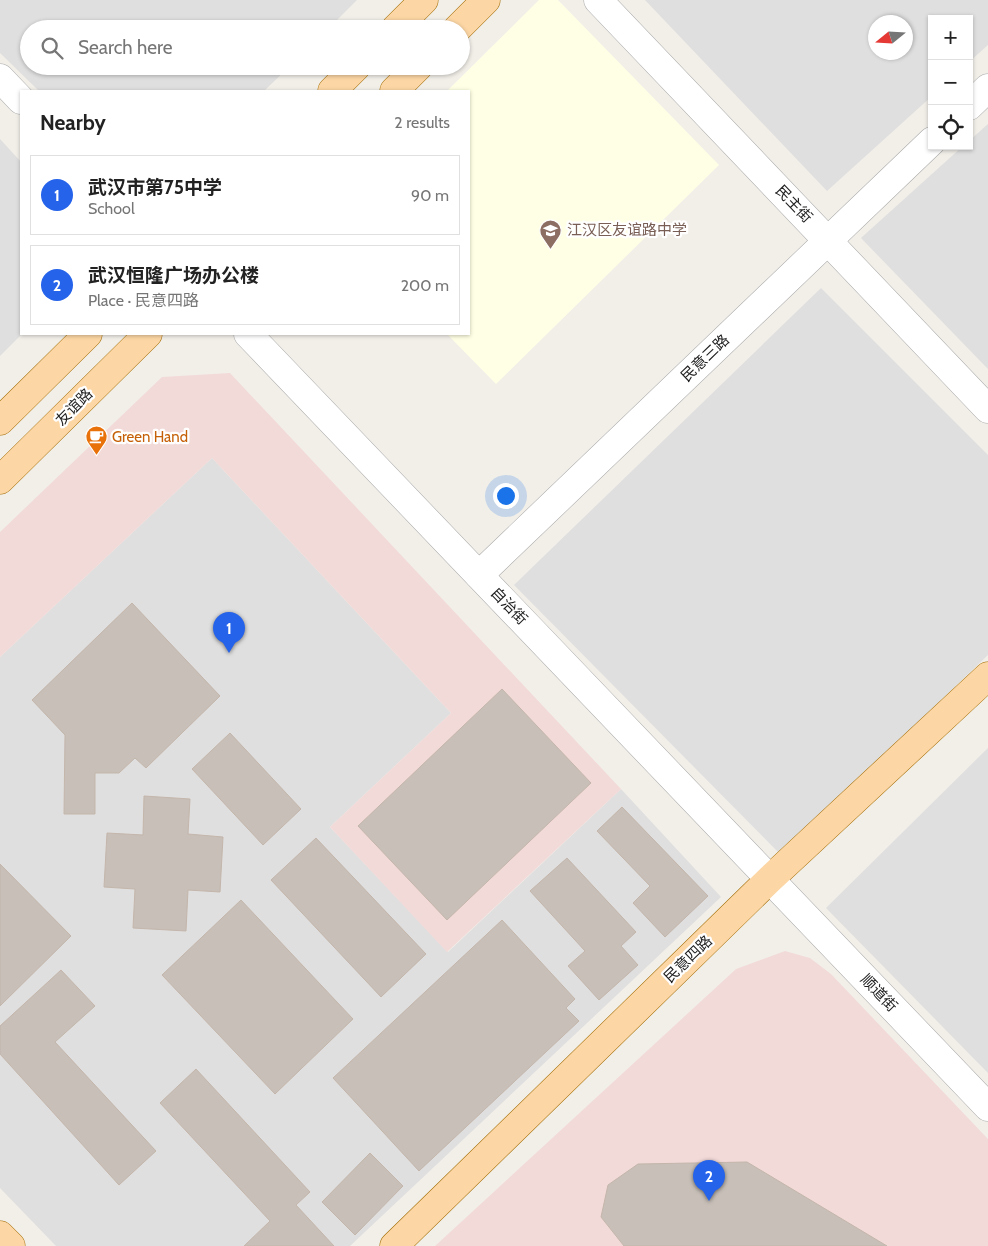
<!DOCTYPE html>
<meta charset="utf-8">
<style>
body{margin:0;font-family:Cabin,"Noto Sans SC",sans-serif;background:#f6f6f6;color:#222}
.controls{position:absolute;right:15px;top:15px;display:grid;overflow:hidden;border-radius:0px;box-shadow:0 1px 4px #0004}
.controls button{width:45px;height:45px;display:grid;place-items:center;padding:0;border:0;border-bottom:1px solid #e0e0e0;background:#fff;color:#222;font:25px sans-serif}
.compass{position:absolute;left:868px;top:15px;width:45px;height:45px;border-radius:50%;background:#fff;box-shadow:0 1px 4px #0004;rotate:252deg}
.you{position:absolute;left:505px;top:495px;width:18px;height:18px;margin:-12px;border:4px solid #fff;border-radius:50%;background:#1a73e8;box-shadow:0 0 0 8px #1a73e833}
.badge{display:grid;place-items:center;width:32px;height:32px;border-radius:50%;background:#2563eb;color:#fff;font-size:16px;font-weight:700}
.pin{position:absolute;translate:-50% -41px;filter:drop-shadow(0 1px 2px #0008)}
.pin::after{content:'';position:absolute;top:26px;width:18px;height:15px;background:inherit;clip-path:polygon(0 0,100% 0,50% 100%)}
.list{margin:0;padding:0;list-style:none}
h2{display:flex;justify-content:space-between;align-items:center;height:65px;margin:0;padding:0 20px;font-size:21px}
h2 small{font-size:16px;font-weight:400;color:#767676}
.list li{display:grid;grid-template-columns:32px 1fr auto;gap:15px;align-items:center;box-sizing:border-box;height:80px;margin:0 10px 10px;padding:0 10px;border:1px solid #e0e0e0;border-radius:0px}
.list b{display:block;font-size:19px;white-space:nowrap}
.list p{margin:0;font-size:16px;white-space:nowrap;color:#767676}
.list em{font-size:16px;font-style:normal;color:#767676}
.icon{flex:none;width:28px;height:28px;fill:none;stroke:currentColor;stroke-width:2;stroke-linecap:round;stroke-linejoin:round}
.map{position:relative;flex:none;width:988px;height:1246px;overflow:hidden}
.search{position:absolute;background:#fff;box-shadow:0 1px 4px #0004;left:20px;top:20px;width:450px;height:55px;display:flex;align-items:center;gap:12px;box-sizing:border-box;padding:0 18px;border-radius:28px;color:#767676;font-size:19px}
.panel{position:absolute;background:#fff;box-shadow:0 1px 4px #0004;left:20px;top:90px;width:450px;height:245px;border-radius:0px}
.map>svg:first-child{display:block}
.residential{fill:#e0dfdf;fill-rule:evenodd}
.commercial{fill:#f2dad9}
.education{fill:#ffffe5}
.building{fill:#c7bfb8;stroke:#c4b6ab}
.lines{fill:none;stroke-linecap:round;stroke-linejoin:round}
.minor-casing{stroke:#a9a9a9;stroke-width:29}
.major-casing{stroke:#a06b00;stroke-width:29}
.minor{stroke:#fff;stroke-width:28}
.major{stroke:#fcd6a4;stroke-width:28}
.labels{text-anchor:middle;stroke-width:4.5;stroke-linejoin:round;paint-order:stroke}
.street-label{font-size:15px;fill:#222;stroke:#fff}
.education-label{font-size:15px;fill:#785e54;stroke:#fff;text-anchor:start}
.food-label{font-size:15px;fill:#c56008;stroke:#fff;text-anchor:start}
</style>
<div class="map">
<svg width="988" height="1246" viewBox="0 0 988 1246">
<rect width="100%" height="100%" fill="#f2efe9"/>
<g class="residential">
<path d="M0,0H357L328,29H29V66H290L264,91H39L0,53Z"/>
<path d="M645,0H988V45L969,62V19H932V96L827,191ZM876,22H906V52H876Z"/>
<path d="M988,124V369L861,238L963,146H969V141Z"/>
<path d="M0,139L21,162L22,334L0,356Z"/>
<path d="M821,288L988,455V655L780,854L514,585Z"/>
<path d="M212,458L451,713L330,827L448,952L621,789L721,897L350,1246H56L0,1188V657Z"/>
<path d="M988,748V1073L826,908Z"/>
</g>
<g class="commercial">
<path d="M230,373L621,789L447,952L330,827L451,713L212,458L0,657V532L162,377Z"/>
<path d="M785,951L810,958L831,974L988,1139V1246H435L736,969Z"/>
</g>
<path class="education" d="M539,0H558L719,165L496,384L447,334H469V91H447Z"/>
<g class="building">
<path d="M132,603L220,696L146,768L135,758L119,773H95V814H64L65,735L32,700Z"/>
<path d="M502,689L591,783L447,920L358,826Z"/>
<path d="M230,733L301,809L263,845L192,769Z"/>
<path d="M144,796L190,799L188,834L223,837L220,892L188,890L186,931L133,928L135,889L104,887L107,833L143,835Z"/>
<path d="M622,807L708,896L665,937L633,903L650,886L597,831Z"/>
<path d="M316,838L426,954L381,997L271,880Z"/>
<path d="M567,858L636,932L621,946L638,965L599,1000L568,966L585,951L530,891Z"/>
<path d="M0,864L71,936L0,1006Z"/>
<path d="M241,900L353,1019L275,1094L162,975Z"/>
<path d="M502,920L575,999L566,1008L579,1021L419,1171L333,1078Z"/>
<path d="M61,970L95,1006L55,1042L156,1151L119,1185L0,1054V1026Z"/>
<path d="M196,1069L310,1192L296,1205L334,1246H244L270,1221L160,1103Z"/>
<path d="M370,1153L403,1186L355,1235L322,1202Z"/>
<path d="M747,1162L887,1246H624L601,1217L608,1185L638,1164Z"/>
</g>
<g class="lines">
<defs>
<g id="minor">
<path d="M598,0L988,409"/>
<path d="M0,78L21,100"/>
<path d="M969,106L988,88"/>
<path d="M248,334L988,1107"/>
<path d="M479,575L932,141"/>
</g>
<g id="major">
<path d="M395,29L424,0"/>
<path d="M457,29L486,0"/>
<path d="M332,91L357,66"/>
<path d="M394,91L419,66"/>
<path d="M0,421L88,334"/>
<path d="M0,480L148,334"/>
<path d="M0,1235L11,1246"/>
<path d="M394,1246L770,879L988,676"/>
</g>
</defs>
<use href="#minor" class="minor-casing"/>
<use href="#major" class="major-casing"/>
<use href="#minor" class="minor"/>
<use href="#major" class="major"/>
</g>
<defs>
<symbol id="school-pin" viewBox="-11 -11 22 30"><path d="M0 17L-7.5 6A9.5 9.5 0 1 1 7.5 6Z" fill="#8d6e63" stroke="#fff"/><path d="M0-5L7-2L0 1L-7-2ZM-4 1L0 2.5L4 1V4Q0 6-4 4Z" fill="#fff"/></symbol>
<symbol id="cafe-pin" viewBox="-11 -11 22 30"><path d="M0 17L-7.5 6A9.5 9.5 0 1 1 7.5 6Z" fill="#e8710a" stroke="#fff"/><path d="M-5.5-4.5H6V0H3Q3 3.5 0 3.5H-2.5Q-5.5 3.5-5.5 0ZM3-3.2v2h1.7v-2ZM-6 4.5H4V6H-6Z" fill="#fff"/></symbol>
</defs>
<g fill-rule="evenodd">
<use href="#school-pin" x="538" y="218" width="25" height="34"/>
<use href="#cafe-pin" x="84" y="424" width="25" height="34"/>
</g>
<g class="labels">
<g class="street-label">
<text transform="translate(794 204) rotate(46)" y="5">民主街</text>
<text transform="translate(705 358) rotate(-44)" y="5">民意三路</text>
<text transform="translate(74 407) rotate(-45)" y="5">友谊路</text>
<text transform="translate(509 606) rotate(46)" y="5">自治街</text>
<text transform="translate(688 959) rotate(-44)" y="5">民意四路</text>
<text transform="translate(879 993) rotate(46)" y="5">顺道街</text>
</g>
<g class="education-label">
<text x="567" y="235">江汉区友谊路中学</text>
</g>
<g class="food-label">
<text x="112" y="442">Green Hand</text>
</g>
</g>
</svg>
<div class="controls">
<button>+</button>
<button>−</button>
<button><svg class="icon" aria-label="locate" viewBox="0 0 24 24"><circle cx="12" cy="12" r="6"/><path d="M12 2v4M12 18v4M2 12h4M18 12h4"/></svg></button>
</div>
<svg class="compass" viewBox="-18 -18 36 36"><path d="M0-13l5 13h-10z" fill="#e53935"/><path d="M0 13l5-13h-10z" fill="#767676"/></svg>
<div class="you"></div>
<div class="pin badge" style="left:229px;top:653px">1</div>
<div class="pin badge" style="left:709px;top:1201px">2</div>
<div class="search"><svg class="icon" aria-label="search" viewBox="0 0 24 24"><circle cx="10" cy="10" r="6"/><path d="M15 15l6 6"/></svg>Search here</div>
<section class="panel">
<h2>Nearby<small>2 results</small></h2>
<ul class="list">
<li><span class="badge">1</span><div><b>武汉市第75中学</b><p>School</p></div><em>90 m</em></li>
<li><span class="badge">2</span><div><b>武汉恒隆广场办公楼</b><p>Place · 民意四路</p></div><em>200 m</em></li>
</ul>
</section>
</div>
